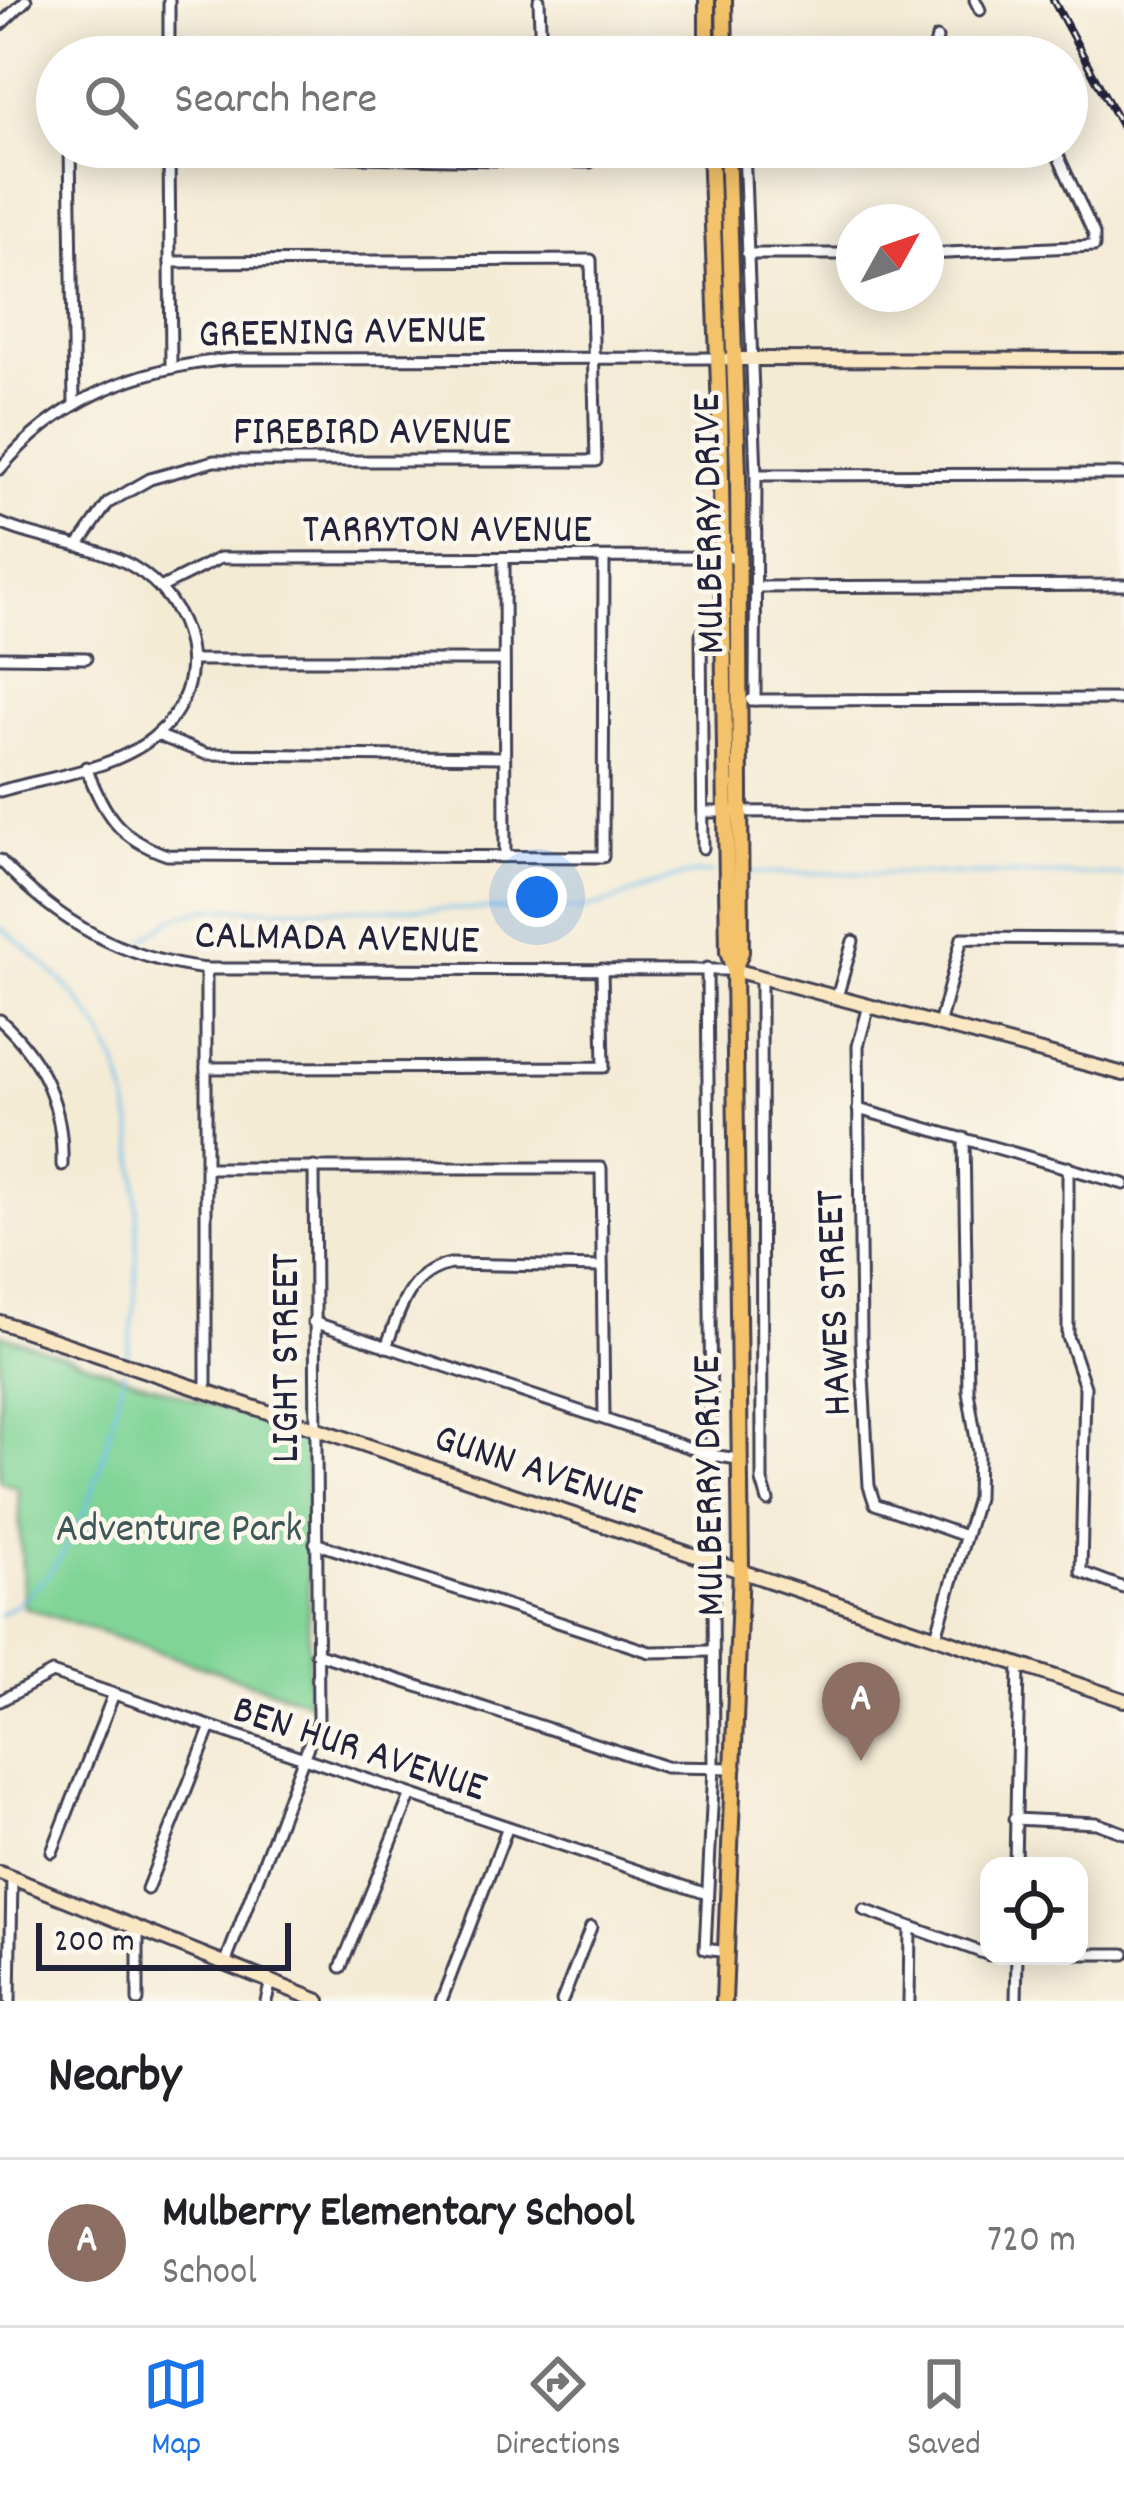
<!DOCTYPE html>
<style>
body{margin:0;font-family:Dekko,sans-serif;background:#f6f6f6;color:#202124}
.controls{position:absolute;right:36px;bottom:36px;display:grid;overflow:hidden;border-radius:24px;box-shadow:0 6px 30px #0003}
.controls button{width:108px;height:108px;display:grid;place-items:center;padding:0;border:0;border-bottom:3px solid #e0e0e0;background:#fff;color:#202124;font:60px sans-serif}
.compass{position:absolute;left:836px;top:204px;width:108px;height:108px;border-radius:50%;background:#fff;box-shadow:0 6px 30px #0003;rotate:50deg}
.scale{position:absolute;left:36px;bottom:30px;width:255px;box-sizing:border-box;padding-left:12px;border:6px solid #22223b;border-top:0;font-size:33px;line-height:42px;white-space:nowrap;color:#22223b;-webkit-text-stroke:9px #fbf7ec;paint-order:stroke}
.you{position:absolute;left:537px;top:897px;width:42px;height:42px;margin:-30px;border:9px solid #fff;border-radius:50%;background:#1a73e8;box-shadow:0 0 0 18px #1a73e833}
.badge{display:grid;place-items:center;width:78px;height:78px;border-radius:50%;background:#1a73e8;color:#fff;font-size:39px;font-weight:700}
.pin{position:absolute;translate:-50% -99px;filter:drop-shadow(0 3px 6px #0008)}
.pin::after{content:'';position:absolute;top:63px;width:42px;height:36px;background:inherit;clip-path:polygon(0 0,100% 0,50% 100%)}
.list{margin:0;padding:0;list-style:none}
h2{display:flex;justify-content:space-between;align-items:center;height:156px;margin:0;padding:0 48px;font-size:51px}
h2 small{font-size:39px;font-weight:400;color:#757577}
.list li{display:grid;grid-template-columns:78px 1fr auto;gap:36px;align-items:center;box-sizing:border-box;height:168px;padding:0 48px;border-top:3px solid #e0e0e0}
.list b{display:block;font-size:45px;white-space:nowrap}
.list p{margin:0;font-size:39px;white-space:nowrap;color:#757577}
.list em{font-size:39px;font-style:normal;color:#757577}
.icon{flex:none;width:66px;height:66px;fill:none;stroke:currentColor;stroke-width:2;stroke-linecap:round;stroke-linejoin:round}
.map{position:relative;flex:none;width:1124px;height:2001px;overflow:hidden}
.search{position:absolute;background:#fff;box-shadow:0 6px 30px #0003;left:36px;right:36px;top:36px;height:132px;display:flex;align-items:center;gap:30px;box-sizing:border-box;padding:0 42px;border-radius:66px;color:#757577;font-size:45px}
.sheet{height:324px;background:#fff}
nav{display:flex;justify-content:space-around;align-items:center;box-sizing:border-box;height:168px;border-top:3px solid #e0e0e0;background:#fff;font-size:33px;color:#757577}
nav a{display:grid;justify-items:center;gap:6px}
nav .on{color:#1a73e8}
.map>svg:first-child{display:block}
.green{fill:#80d497;stroke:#517b69;stroke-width:3}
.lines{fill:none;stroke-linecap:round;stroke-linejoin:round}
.stream{stroke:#71bfec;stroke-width:3}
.street-casing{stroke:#424052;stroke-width:15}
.secondary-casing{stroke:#424052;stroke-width:18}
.primary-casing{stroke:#424052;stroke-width:20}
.street{stroke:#fff;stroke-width:9}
.secondary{stroke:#fae7c3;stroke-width:12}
.primary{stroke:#f3c26a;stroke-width:14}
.rail-casing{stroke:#22223b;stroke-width:8}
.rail{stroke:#fbf7ec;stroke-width:3;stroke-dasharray:9;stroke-linecap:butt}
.labels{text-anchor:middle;stroke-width:9;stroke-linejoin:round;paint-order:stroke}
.street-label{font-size:42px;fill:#22223b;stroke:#fbf7ec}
.park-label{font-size:42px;fill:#3e5757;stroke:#fbf7ec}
</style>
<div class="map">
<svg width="1124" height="2001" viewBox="0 0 1124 2001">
<rect width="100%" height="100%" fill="#fbf7ec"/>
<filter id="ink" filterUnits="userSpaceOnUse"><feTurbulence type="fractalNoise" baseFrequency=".00833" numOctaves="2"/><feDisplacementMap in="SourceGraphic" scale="24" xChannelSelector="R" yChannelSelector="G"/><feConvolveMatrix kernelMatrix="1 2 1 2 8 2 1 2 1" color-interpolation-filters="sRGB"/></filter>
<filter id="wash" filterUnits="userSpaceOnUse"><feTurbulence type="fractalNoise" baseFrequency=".004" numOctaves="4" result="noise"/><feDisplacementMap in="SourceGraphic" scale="48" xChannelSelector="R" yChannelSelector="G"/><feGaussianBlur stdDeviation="2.7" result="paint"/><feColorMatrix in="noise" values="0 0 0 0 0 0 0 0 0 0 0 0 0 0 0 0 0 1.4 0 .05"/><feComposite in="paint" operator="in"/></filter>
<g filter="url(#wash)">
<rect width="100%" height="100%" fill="#f4ebd5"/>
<path class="green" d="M0,1334L297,1434L307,1448L309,1702L24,1607L18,1488L0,1481Z"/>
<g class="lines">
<g class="stream">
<path d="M752,873L1124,875"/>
<path d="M0,927C114,1016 135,1071 137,1214C137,1265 137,1311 126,1361"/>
<path d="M145,939L174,918L208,909H582C628,902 665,871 712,873"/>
<path d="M0,1615C86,1565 102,1461 124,1371"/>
</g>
</g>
</g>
<g filter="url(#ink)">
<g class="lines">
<defs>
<g id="street">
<path d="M169,0V57"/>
<path d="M539,0L541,57"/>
<path d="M975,0L980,10"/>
<path d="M0,25L26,0"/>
<path d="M933,57L937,38"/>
<path d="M70,147L74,405"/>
<path d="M744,147L756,475L755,700"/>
<path d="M835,147H1018"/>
<path d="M169,152L171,364"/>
<path d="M169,153L590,162V147"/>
<path d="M747,254H854"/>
<path d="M926,254L1094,246V234L1054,147"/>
<path d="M0,469C60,396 143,366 234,359L718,358"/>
<path d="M756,475L1124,474"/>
<path d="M0,523C42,542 92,543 132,566C193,601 215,685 156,735C118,769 48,777 0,791"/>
<path d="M78,546L108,503L150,479L214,461H596L591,260L170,262"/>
<path d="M504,559L505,853"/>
<path d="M162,587L220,558L740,557"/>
<path d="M755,587L1124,585"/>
<path d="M701,634L703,848"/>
<path d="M0,657L86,658"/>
<path d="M194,660H504"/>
<path d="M751,700L1124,699"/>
<path d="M157,735L206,754L502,757"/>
<path d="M86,767C104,814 118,838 167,855L603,857L604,559"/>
<path d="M705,812L1124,811"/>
<path d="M0,860C57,922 123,959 206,969L734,970"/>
<path d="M707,968L712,1539"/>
<path d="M761,977L762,1481L768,1501"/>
<path d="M837,997L853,941"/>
<path d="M869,1006L858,1046L861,1339L869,1486L875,1504L965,1536"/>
<path d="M0,1020C43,1059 64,1107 62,1165"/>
<path d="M939,1025L962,938L1124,939"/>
<path d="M206,1068L604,1067L602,969"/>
<path d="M858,1109L1124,1184"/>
<path d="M1068,1167V1337L1085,1387L1081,1572L1124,1588"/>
<path d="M208,1168H601L604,1417"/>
<path d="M313,1322L711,1455L738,1459"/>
<path d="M386,1347C401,1309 407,1274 450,1264L602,1267"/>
<path d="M206,1392V969"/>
<path d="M315,1543L650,1652L712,1651"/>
<path d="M713,1588L714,1767L705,1949L727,1952"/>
<path d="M936,1636L977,1498L978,1452L968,1391L964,1138"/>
<path d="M316,1653L666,1767L736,1768"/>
<path d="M0,1701L52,1673L707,1894"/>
<path d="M1014,1819L1096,1823L1124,1833"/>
<path d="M52,1852L113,1696"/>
<path d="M1015,1866L1019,1665"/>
<path d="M147,1889L210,1729"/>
<path d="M864,1910L989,1955"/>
<path d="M138,1929V2001"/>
<path d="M1079,1954H1124"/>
<path d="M225,1964L318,1720L314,1167"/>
<path d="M341,1967L410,1796"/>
<path d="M10,2001L12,1877"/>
<path d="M266,2001L271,1981"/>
<path d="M441,2001L507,1829"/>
<path d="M562,2001L591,1927"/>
<path d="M909,2001L910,1928"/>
<path d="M1016,2001L1017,1956"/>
</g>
<g id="secondary">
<path d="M729,359L1124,360"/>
<path d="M734,970L1124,1074"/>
<path d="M0,1322L1124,1700"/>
<path d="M0,1873L319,2001"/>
</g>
<g id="primary">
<path d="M707,0V57"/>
<path d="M724,0L725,57"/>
<path d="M710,147L720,412L728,952L734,970L741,1567L724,2001"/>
<path d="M727,147L738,472L741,952L734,970"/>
</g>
</defs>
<use href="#street" class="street-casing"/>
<use href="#secondary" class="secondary-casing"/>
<use href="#primary" class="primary-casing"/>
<use href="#street" class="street"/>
<use href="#secondary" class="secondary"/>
<use href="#primary" class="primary"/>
<defs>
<path id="rail" d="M1053,0L1124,131"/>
</defs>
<use href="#rail" class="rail-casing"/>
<use href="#rail" class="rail"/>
</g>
</g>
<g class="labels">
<g class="street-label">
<text transform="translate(342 328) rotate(-1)" y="15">GREENING AVENUE</text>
<text x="372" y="443">FIREBIRD AVENUE</text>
<text transform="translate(705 524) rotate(-91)" y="15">MULBERRY DRIVE</text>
<text x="447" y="541">TARRYTON AVENUE</text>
<text transform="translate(337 934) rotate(1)" y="15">CALMADA AVENUE</text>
<text transform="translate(830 1303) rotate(-92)" y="15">HAWES STREET</text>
<text transform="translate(282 1358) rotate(-90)" y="15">LIGHT STREET</text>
<text transform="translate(539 1466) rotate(18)" y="15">GUNN AVENUE</text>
<text transform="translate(705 1486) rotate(-91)" y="15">MULBERRY DRIVE</text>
<text transform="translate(361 1745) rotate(18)" y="15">BEN HUR AVENUE</text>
</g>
<g class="park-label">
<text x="179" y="1540">Adventure Park</text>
</g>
</g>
</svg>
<div class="controls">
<button><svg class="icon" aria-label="locate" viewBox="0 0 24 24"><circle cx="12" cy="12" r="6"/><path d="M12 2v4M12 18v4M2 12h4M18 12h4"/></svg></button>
</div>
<svg class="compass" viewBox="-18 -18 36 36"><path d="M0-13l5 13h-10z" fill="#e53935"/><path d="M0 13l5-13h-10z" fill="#757577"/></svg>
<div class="scale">200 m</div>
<div class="you"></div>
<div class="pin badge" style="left:861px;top:1761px;background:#8d6e63">A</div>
<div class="search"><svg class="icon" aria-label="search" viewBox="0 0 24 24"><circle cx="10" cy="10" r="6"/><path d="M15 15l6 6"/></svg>Search here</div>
</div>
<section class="sheet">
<h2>Nearby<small></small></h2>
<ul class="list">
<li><span class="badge" style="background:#8d6e63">A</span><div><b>Mulberry Elementary School</b><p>School</p></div><em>720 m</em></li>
</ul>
</section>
<nav>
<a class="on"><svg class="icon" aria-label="map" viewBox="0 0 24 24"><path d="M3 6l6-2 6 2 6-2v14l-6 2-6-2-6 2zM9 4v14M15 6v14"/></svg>Map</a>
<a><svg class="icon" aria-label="directions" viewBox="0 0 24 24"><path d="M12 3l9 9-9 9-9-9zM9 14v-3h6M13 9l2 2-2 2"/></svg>Directions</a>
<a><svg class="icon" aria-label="saved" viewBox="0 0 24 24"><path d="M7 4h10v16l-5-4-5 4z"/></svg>Saved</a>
</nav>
